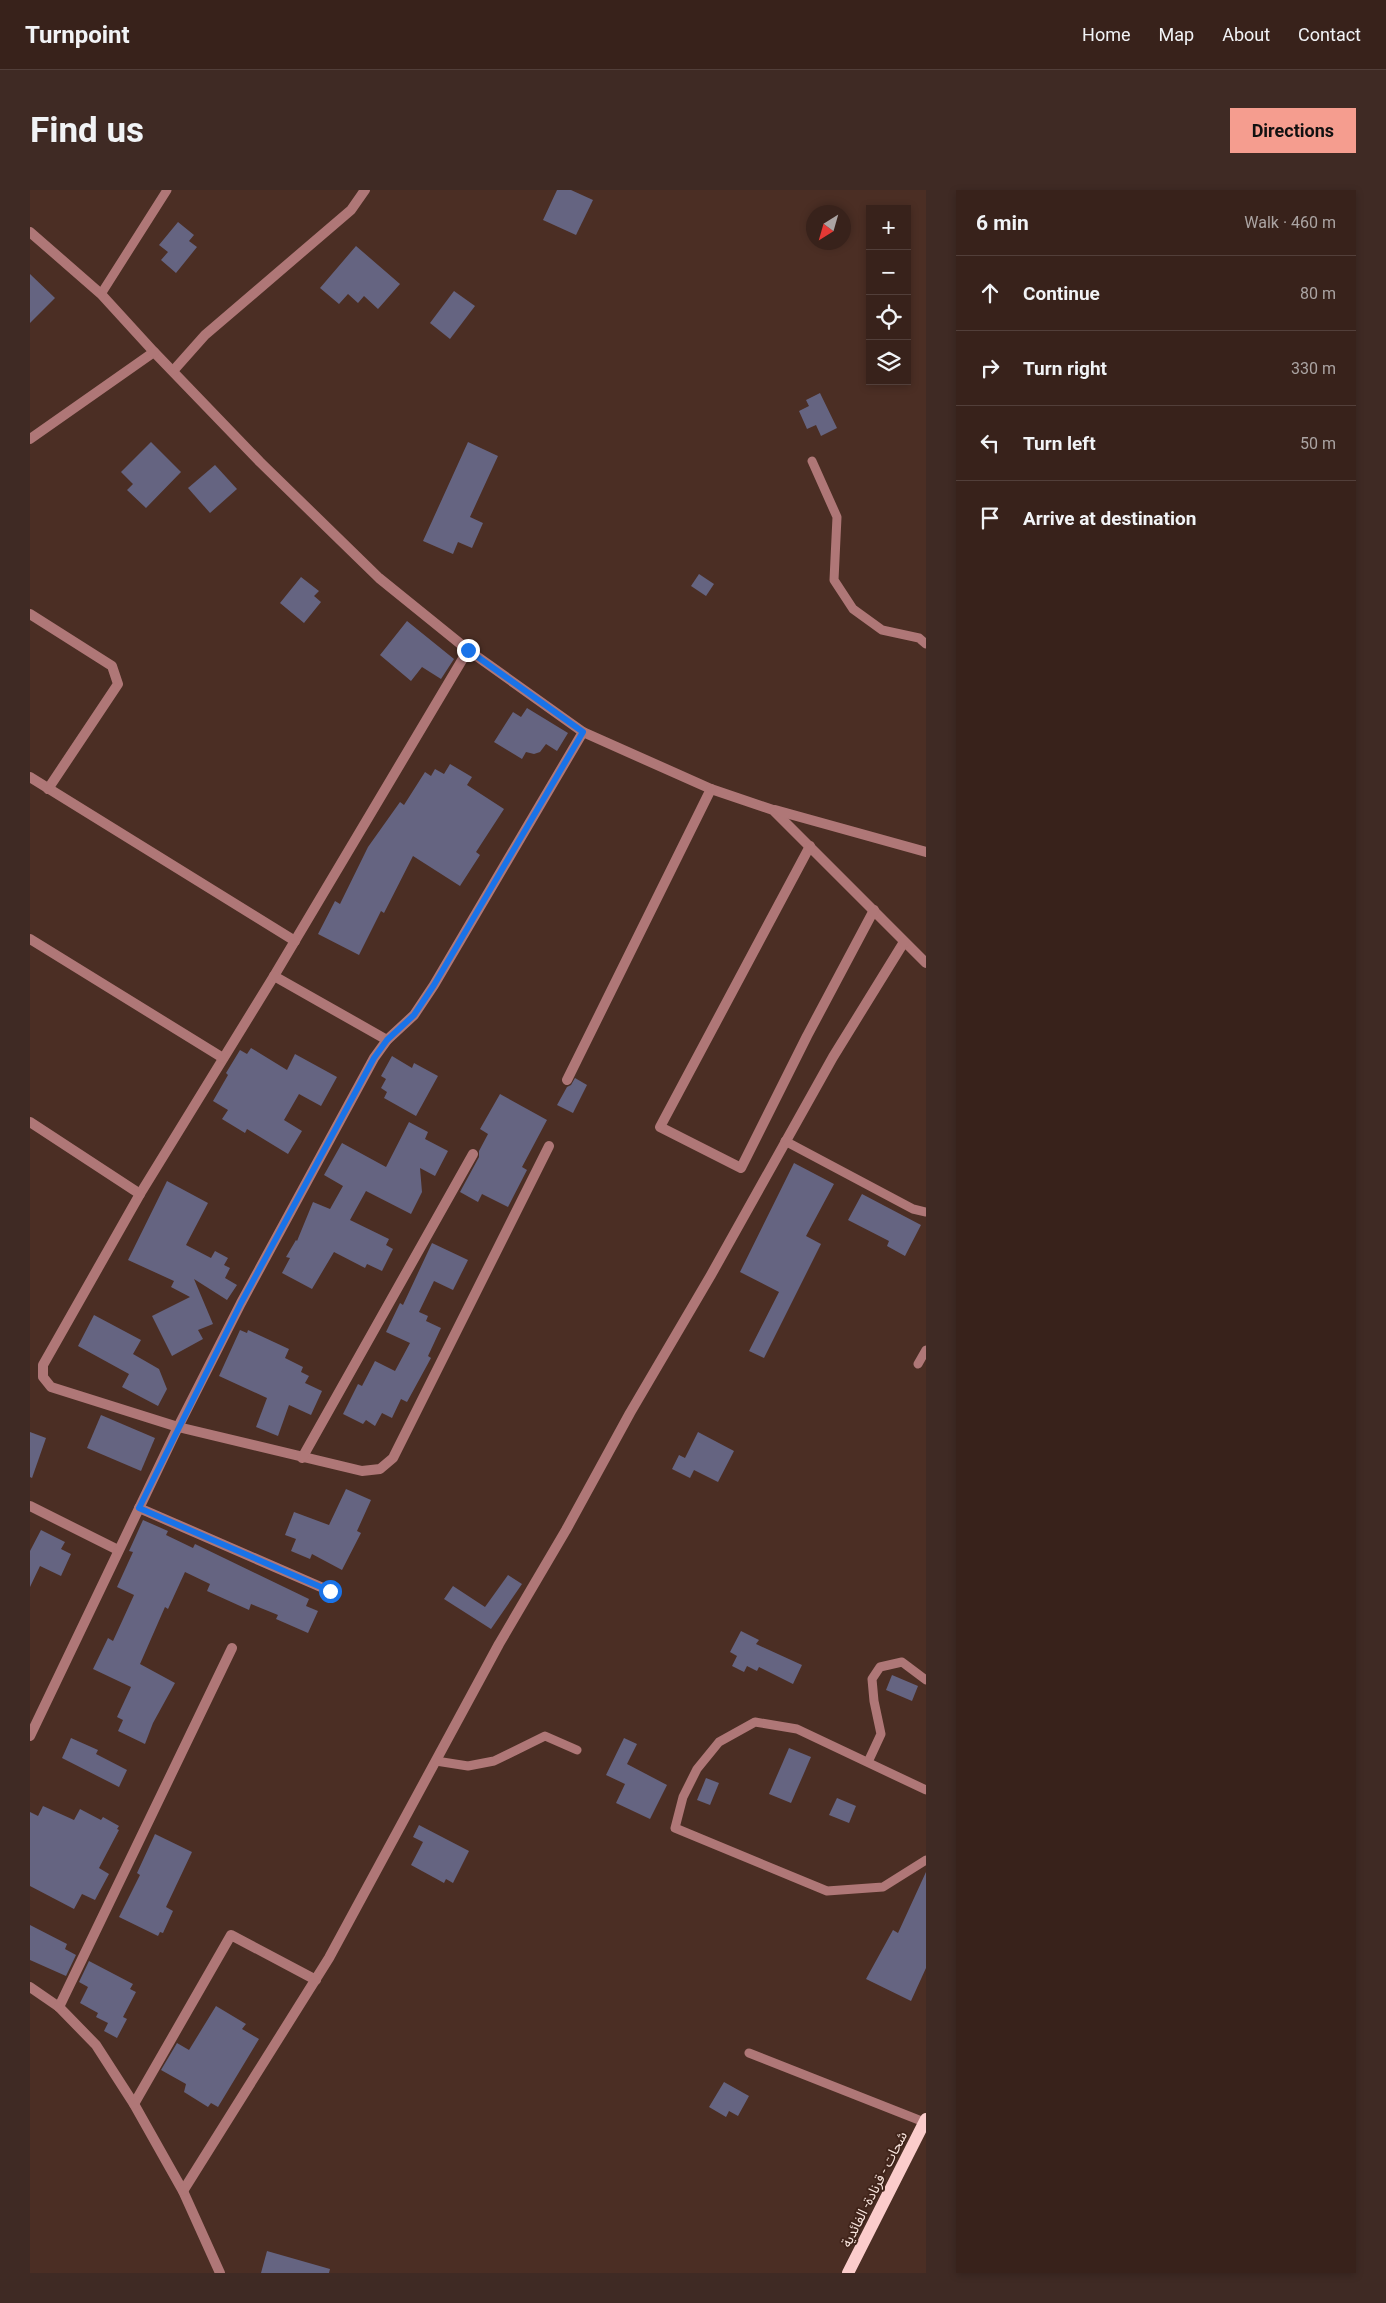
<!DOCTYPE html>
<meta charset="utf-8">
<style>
body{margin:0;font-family:Roboto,"Noto Sans Arabic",sans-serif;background:#3f2a24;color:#f1f3f6}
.controls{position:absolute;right:15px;top:15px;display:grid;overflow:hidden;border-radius:0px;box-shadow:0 2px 8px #0003}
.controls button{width:45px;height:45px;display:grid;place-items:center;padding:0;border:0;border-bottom:1px solid #523f3a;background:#38221b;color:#f1f3f6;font:25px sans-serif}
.compass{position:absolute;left:776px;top:15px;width:45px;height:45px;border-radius:50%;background:#38221b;box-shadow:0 2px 8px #0003;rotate:217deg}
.stop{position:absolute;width:15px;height:15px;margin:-11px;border:4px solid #1a73e8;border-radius:50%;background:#fff}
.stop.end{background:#1a73e8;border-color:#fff;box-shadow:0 1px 5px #0008}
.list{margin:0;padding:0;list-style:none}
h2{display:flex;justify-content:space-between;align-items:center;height:65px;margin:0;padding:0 20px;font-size:21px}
h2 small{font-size:16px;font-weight:400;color:#aba4a3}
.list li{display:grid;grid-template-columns:32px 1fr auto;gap:15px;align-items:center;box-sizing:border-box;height:75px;padding:0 20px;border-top:1px solid #523f3a}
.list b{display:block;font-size:19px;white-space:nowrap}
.list em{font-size:16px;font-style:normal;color:#aba4a3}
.icon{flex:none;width:28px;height:28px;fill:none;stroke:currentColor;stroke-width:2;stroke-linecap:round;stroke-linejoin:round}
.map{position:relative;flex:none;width:896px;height:2083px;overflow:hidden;border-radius:0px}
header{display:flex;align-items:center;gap:30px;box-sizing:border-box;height:70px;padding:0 25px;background:#38221b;border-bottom:1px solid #523f3a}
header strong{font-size:24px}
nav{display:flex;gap:28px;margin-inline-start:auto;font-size:18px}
.intro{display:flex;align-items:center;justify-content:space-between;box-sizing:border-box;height:120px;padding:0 30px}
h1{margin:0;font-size:35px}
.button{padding:12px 22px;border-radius:0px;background:#f59d8f;color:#111;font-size:18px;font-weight:700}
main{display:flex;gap:30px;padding:0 30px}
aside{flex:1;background:#38221b;border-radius:0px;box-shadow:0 2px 8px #0003}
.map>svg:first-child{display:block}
.building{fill:#656481}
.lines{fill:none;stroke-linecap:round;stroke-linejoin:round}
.lane{stroke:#af7777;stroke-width:9}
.street{stroke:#af7777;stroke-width:10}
.primary{stroke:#fbcccb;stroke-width:12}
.route{stroke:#1a73e8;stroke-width:6}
.labels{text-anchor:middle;stroke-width:4;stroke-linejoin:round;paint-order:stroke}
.street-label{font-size:14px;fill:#f9e6df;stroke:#40241a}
</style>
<header>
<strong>Turnpoint</strong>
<nav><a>Home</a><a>Map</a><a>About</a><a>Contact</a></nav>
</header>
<div class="intro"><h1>Find us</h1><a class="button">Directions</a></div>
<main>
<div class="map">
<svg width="896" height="2083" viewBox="0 0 896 2083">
<rect width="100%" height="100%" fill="#4b2e24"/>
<g class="building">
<path d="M527,0H541L563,10L546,45L513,30Z"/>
<path d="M148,32L164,45L159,51L167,57L146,83L131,70L138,62L129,55Z"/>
<path d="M326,56L370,94L348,119L334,106L328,113L318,104L309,114L290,98Z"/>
<path d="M0,84L25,108L0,133Z"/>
<path d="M424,101L445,116L420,149L400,133Z"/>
<path d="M790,203L807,238L791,246L786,235L777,239L769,221L779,216L776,210Z"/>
<path d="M121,252L151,282L116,318L97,300L103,294L91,282Z"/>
<path d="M438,252L468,266L440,327L453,333L442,358L428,352L423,364L393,351Z"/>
<path d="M185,275L207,299L180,323L158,298Z"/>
<path d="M669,384L684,394L676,406L661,396Z"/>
<path d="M271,387L289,401L284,406L291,412L274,433L250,413Z"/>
<path d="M377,431L424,469L411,489L392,477L381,491L350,465Z"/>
<path d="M497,518L538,543L527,561L516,554L510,562L504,564L496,562L492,569L464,552L483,522L491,527Z"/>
<path d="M420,574L442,587L437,595L474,619L446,662L450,665L430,696L383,666L354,723L351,721L329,765L288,744L305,711L310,714L338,657L370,612L374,615L395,582L401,586L405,579L414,584Z"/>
<path d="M221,858L257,880L265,864L307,887L291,916L269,904L254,930L272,941L258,964L217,939L215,943L192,929L198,920L183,911L198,885L196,883L210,860L217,864Z"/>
<path d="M362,866L382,878L384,873L408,886L386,926L354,908L357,902L351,898L356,889L351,886Z"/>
<path d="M545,888L557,895L543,923L527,915L537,897L541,895Z"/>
<path d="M470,904L517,930L492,977L497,980L478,1017L452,1004L448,1012L430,1002L449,967V961L458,944L450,939Z"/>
<path d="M379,932L398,942L395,949L418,961L405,986L390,978L392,1002L381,1024L336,1001L320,1030L359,1049L356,1055L363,1059L352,1081L337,1074L335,1078L304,1062L282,1099L252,1083L260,1068L256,1067L266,1050L267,1051L283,1012L300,1019L313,996L294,985L312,953L356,977Z"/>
<path d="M764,973L804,994L776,1046L791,1054L734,1168L719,1161L749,1102L710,1082Z"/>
<path d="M137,991L178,1013L156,1055L181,1068L185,1061L198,1068L194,1075L200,1078L195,1088L207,1095L197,1110L164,1089L183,1134L168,1140L173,1149L142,1166L122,1126L160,1107L141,1097L144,1091L98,1070Z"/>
<path d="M832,1004L891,1035L875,1066L857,1056L859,1051L818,1030Z"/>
<path d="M402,1053L438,1070L423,1100L404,1091L389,1122L398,1126L396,1131L411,1138L398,1166L401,1168L377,1212L371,1209L362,1228L352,1223L345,1236L336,1230L333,1234L313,1224L328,1194L332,1196L345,1171L365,1181L380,1153L356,1142L370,1113L373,1115Z"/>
<path d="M64,1125L111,1150L103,1164L129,1179L137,1199L128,1216L92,1197L99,1184L48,1156Z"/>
<path d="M210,1140L217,1143L218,1140L259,1159L255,1168L273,1177L271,1182L279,1186L275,1193L292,1201L281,1225L259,1215L248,1246L226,1237L237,1208L189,1186Z"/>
<path d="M71,1225L125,1248L111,1281L57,1258Z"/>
<path d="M0,1242L16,1248L2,1288L0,1287Z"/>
<path d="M668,1242L704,1261L688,1292L664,1280L660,1288L642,1279L649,1265L655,1268Z"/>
<path d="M316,1299L341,1310L327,1341L331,1343L312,1380L282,1364L280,1369L261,1361L266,1349L255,1345L264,1322L299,1335Z"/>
<path d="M113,1330L138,1341L136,1345L163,1358L165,1354L279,1409L276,1416L288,1421L278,1443L246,1429L248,1425L221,1414L219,1420L177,1401L180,1394L155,1382L138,1419L135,1417L110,1474L145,1493L123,1533L115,1554L88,1541L93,1530L87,1527L101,1497L63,1479L78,1448L83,1451L104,1405L87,1397L103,1362L99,1361Z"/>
<path d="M11,1340L35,1352L31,1359L41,1364L31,1386L10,1376L0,1397V1361Z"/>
<path d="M478,1385L492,1394L461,1439L414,1409L423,1396L455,1417Z"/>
<path d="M711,1441L729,1450L726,1454L772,1475L763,1494L729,1477L727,1481L717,1476L714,1482L702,1476L707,1466L700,1462Z"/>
<path d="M862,1485L888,1496L882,1511L856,1500Z"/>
<path d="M41,1548L68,1560L66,1564L97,1580L89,1597L32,1568Z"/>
<path d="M594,1548L607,1554L597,1574L637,1595L620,1629L586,1613L595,1594L576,1585Z"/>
<path d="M759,1558L781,1567L761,1613L739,1604Z"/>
<path d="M676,1588L689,1593L680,1615L667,1610Z"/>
<path d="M807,1608L826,1616L819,1633L799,1625Z"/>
<path d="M13,1616L44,1630L50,1619L71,1630L73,1627L89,1636L87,1639L89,1640L69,1678L79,1684L65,1710L52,1704L44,1719L0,1696V1622L8,1626Z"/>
<path d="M389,1635L439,1661L423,1693L416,1689L414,1693L381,1675L393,1652L383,1647Z"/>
<path d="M125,1644L162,1662L136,1717L143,1721L133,1743L130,1742L128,1746L89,1727L110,1685L107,1683Z"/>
<path d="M896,1682V1778L881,1811L836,1789L863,1740L868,1743Z"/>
<path d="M0,1735L37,1754L35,1759L46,1765L36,1786L0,1770Z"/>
<path d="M59,1771L103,1794L100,1799L106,1802L93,1827L97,1829L87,1848L74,1841L78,1833L66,1827L68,1823L50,1813L58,1797L49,1792Z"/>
<path d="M186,1816L216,1834L212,1839L229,1849L188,1917L181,1913L178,1917L154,1902L156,1894L131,1880L147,1853L159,1860Z"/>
<path d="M694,1892L719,1906L708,1926L699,1921L696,1927L679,1917Z"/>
<path d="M237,2061L300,2079L299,2083H231Z"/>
</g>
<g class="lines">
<g class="lane">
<path d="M71,104L137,0"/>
<path d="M782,271L807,327L804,390L823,419L852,440L889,448L896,454"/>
<path d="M755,951L883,1019L896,1022"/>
<path d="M888,1174L896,1160"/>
<path d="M406,1571L438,1576L464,1571L515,1546L547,1560"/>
<path d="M838,1572L851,1544L844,1511L842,1489L850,1477L872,1472L896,1490"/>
<path d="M896,1600L767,1539L725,1532L689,1552L667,1579L653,1607L645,1638L797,1701L853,1697L896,1670"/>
<path d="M719,1863L894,1932"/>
</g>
<g class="street">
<path d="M0,42L71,104L124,162L230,272L349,388L438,460L553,542L681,599L743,620L896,773"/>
<path d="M143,181L175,145L321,20L335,0"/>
<path d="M0,249L124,162"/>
<path d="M0,424L82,476L88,494L18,599"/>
<path d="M438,460L244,786L110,1004L13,1175V1187L21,1197L148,1237L332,1281L350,1279L363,1268L519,956"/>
<path d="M0,587L265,751"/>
<path d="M745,620L896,662"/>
<path d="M780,656L630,937L711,978L777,846L844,720"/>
<path d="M0,749L193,868"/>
<path d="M244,786L357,850"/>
<path d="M537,890L681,599"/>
<path d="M0,932L110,1004"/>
<path d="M272,1268L443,964"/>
<path d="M0,1316L88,1360"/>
<path d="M109,1318L300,1401"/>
<path d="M0,1546L148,1237L211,1113L344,868L357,850L384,825L404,795L553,542"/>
<path d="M0,1797L29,1817L66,1855L104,1914L153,2001L190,2083"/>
<path d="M29,1817L202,1458"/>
<path d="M104,1914L201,1745L286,1790"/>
<path d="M153,2001L299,1768L469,1454L536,1340L600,1223L681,1085L803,867L874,752"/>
</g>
<path class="primary" d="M818,2083L896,1929"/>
</g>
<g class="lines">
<path class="route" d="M300,1401L109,1318L211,1113L344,868L357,850L384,825L404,795L553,542L438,460"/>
</g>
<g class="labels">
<g class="street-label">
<text transform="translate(844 1999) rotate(-63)" y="5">شحات - قرنادة- الفائدية</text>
</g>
</g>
</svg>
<div class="controls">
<button>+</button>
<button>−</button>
<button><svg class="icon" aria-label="locate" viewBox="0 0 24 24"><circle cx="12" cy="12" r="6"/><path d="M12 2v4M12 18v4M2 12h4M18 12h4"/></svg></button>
<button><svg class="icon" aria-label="layers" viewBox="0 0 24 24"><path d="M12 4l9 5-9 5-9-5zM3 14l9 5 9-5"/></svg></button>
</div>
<svg class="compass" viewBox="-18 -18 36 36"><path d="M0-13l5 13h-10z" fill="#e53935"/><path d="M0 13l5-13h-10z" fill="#aba4a3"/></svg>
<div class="stop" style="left:300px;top:1401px"></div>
<div class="stop end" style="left:438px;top:460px"></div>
</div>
<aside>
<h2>6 min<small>Walk · 460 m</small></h2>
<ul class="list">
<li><svg class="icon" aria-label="ahead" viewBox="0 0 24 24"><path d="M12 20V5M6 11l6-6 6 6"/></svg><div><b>Continue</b></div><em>80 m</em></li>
<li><svg class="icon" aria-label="right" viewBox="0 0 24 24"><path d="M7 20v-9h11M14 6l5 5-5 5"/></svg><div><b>Turn right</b></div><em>330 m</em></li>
<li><svg class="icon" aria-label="left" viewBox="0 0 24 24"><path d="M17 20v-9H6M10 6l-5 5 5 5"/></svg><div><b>Turn left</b></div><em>50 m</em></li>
<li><svg class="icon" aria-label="arrive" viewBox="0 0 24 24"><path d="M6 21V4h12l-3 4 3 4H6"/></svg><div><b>Arrive at destination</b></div></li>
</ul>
</aside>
</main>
